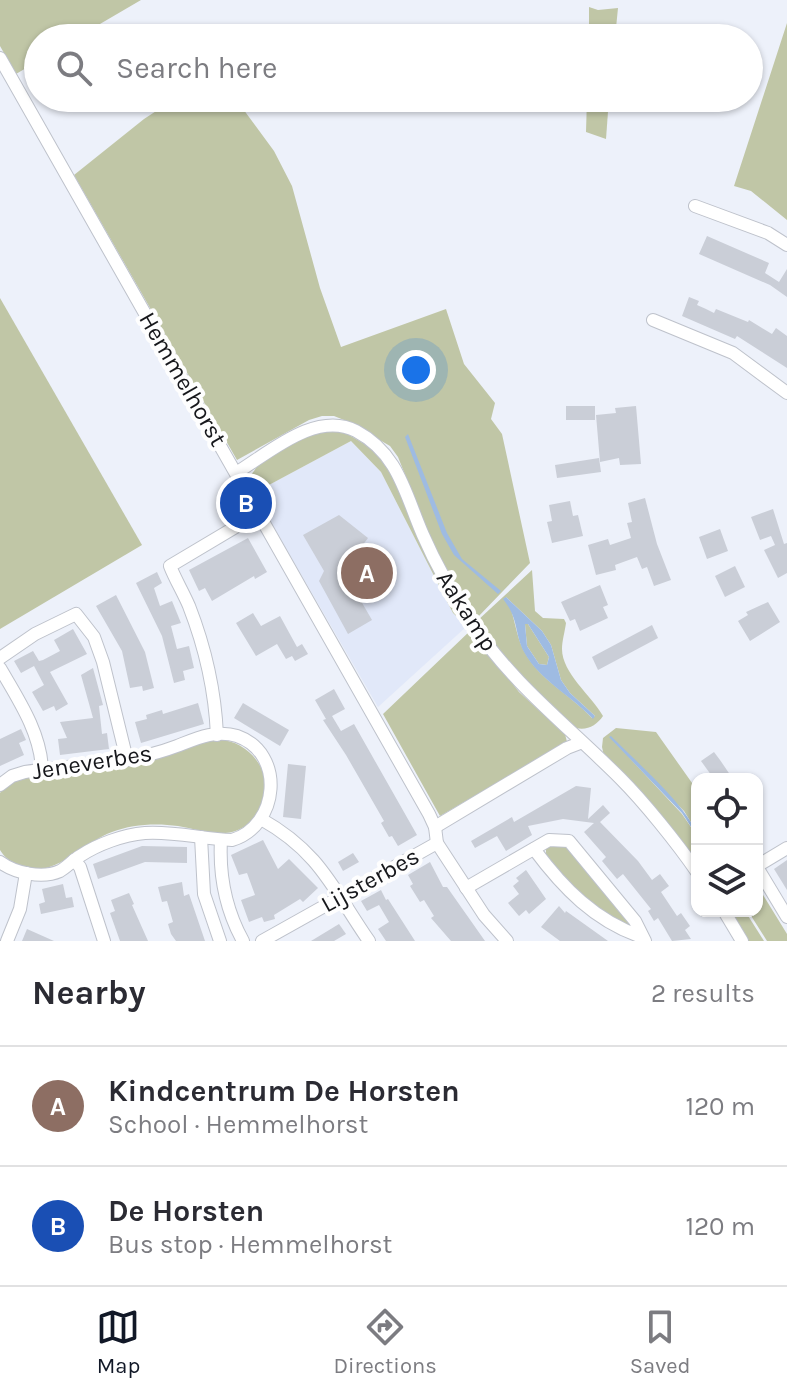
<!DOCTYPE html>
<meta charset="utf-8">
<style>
body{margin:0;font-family:Karla,sans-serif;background:#f7f7f7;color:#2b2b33}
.controls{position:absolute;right:24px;bottom:24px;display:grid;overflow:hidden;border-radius:16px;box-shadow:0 2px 6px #0004}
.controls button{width:72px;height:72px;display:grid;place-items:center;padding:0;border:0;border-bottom:2px solid #e1e1e2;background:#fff;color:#2b2b33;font:40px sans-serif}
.you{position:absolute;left:416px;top:370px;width:28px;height:28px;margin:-20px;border:6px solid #fff;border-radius:50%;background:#1a73e8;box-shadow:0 0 0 12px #1a73e833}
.badge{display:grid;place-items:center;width:52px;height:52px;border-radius:50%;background:#111827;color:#fff;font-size:26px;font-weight:700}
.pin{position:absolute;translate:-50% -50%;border:4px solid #fff;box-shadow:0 2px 8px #0006}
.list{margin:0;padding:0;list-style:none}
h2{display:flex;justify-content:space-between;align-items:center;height:104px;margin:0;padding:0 32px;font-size:34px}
h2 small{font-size:26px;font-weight:400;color:#7c7c81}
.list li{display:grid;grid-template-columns:52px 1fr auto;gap:24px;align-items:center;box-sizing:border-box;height:120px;padding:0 32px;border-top:2px solid #e1e1e2}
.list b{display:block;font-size:30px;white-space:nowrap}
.list p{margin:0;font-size:26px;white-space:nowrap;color:#7c7c81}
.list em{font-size:26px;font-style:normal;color:#7c7c81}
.icon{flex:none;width:44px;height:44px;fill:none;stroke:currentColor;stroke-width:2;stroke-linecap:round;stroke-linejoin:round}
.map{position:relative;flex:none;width:787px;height:941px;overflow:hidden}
.search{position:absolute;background:#fff;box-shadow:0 2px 6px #0004;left:24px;right:24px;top:24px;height:88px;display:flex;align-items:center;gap:20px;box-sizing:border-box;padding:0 28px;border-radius:44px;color:#7c7c81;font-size:30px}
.sheet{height:344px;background:#fff}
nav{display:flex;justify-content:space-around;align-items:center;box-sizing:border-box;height:112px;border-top:2px solid #e1e1e2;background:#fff;font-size:22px;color:#7c7c81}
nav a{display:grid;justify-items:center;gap:4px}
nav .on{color:#111827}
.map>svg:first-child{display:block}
.built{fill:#e1e8f9}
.green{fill:#c0c6a6;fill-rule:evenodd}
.water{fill:#9ebbe2;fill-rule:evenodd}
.building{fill:#caced7}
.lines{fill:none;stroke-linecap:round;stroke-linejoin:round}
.minor-casing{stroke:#bec2cb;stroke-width:14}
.minor{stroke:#fff;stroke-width:12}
.labels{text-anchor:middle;stroke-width:8;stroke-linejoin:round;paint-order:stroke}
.street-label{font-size:24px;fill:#16171b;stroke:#fefefe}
</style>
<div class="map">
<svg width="787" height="941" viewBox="0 0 787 941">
<rect width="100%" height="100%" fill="#edf1fa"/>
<path class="built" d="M351,441L381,472L453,613L467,626L378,707L254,493Z"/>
<g class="green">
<path d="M0,0H141L76,38H38V61L16,74L0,46Z"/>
<path d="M589,7L598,10L618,8L615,38H589Z"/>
<path d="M787,23V220L751,191L734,186Z"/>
<path d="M176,98H235L274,151L292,186L320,288L341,347L446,309L464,364L495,403L491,419L502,434L530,563L476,619L434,547L398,457L390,446L349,422L334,416H322L309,420L237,460L74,175L144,119Z"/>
<path d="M587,98H609L606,139L586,132Z"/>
<path d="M0,298L142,545L0,629Z"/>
<path d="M339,429L383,455L467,626L453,613L381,472L351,441L254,493L248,479L262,460L315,430Z"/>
<path d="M532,570L535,611L543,618L564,619L566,623C565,631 562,641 562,649C562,673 591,695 603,716C597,725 587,731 576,728C555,722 491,642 477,621ZM506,597L542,631L551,645L561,680L570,693L595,716L592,718C571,695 539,680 524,651C515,634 515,615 506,597Z"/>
<path d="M525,624H528L549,657L547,665L539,664L527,646Z"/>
<path d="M471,630L519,692L565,734L567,742L440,816L383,714Z"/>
<path d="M616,728L656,732L697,790V832L684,811L610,737L682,814L697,836V864L604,756L602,747L603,738Z"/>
<path d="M218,739C269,744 285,808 238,830C220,838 197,829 178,826C157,823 132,824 112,832C83,842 51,883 18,865C10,861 5,858 0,850V793L5,786L25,777L109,769Z"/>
<path d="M561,842L602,883L632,928L593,908L546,858V847Z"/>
<path d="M757,885L787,934V941H767L748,911H757Z"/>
<path d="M729,911H745L764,941H748Z"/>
</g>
<g class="water">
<path d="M408,434L447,533L462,559L501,591L498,594L454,555L442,534L405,437Z"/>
<path d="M506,597L542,631L551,645L561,680L570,693L595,716L593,719C571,695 540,681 524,652C514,632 519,619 503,599ZM525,624H528L549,657L547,665L539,664L527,646Z"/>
<path d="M611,736C631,757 692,810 697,836L682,813L609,737Z"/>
</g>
<g class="building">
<path d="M707,236L769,263L765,273L779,282L787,269V297L770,285L699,254Z"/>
<path d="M689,297L699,301L697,305L706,309L714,313L716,309L748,322L749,320L772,334L776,328L787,336V368L737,336L735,339L682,316Z"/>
<rect x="566" y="406" width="29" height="14"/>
<path d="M636,406L641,464L620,465L619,458L600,462L596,415L616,413L615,408Z"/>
<path d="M599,458L601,472L557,478L555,465Z"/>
<path d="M645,498L657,544L671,580L654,586L647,567L642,569L637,557L615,565L616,570L596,575L588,545L608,539L610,545L631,538L627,523L632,522L628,503Z"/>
<path d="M570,501L573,516L578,515L583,536L552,543L547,522L552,521L549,505Z"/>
<path d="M773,509L784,544L787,543V573L778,578L764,550L775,545L771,536L760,540L751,517Z"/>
<path d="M339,515L368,538L356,554L367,573L354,589L372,620L348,634L319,581L324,571L303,535Z"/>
<path d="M720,529L728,551L707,559L699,537Z"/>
<path d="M248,538L267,572L255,579L254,576L212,601L205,588L199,591L189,570Z"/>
<path d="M735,566L745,587L725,597L715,576Z"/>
<path d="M157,572L162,583L154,588L160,606L172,601L181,623L171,626L177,649L189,646L194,668L183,671L185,680L174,683L162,636L136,583Z"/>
<path d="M600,585L608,605L603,607L608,618L580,631L575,619L570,621L561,602Z"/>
<path d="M116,595L145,652L154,688L143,691L142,686L130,688L122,651L96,606Z"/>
<path d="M768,602L780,622L750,641L738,621L748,615L746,612Z"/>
<path d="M253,613L261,626L280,616L297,647L302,644L308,654L295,661L292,656L286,659L277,644L256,656L236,623Z"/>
<path d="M652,625L658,638L598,670L592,657Z"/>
<path d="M73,629L87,654L50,672L68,704L56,711L54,706L43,711L32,692L44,685L34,666L21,673L14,661L33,651L39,661L43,660L60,651L54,640Z"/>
<path d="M93,668L103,705L99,706L102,734L107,733L109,749L60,755L58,739L67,738L60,722L93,718L81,675Z"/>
<path d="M334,689L345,709L332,716L341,731L354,724L417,835L398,846L392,836L389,837L381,823L384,821L346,755L323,720L326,719L315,700Z"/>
<path d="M198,703L204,724L141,743L135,722L147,719L146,715L162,710L163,714Z"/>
<path d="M243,703L289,730L280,746L234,718Z"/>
<path d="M21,729L26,740L19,743L24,755L0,766V739Z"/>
<path d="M714,752L720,760L733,779H714L701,761Z"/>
<path d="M288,764L306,766L301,819L283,817Z"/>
<path d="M576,786L591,788L588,819L603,805L610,813L600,822L638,861L652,880L660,874L669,886L661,892L677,916L681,913L690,926L685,930L691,939L672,941L658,918L654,921L648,911L651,909L623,874L617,879L602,861L606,857L584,832L594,823L563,819L528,826L532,835L506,851L497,836L475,848L471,841L512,817L514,822Z"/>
<path d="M263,840L278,869L289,859L318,888L303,902L300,899L274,915L275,919L264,922L262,917L249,922L241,900L255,895L247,873L239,875L231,855Z"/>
<path d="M142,846L187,847V863L145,862L98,879L93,864Z"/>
<path d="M353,853L359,862L343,871L338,862Z"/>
<path d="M787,860V890L774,869Z"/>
<path d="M430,862L443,887H447L485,941H451L431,918L434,916L424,900L420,902L410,886L413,884L408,875Z"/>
<path d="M526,870L546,899L529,914L526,910L519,916L508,903L519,894L513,886L519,881L516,878Z"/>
<path d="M182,882L184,896L189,894L205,941H176L171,934L168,924L173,922L167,901L162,902L158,887Z"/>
<path d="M63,884L66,898L72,897L74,907L41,914L39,904L45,902L42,889Z"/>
<path d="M381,890L386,900L388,899L415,941H386L378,929L389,922L379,905L367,911L361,901Z"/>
<path d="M129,893L134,904L132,905L148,941H120L110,913L115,911L111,900Z"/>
<path d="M559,906L565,913L566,911L608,941H560L541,927Z"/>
<path d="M339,924L346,934L334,941H311Z"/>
<path d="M27,929L54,941H22Z"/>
</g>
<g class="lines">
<defs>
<g id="minor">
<path d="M0,58L429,814L435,827L437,843L484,915L507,941"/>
<path d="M695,206L768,233L787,245"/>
<path d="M653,320L733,353L787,393"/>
<path d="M236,473C269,453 316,410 356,431C399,454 405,494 423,535C436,565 452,593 470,620C510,682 568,726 620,778C644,802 677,843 697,872"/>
<path d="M0,658L35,634L76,614L94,637L103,662L127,760"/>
<path d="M0,668C18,699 41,733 42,770"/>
<path d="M217,735C215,690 205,647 189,606C183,592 175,579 170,566L259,513"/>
<path d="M0,785L12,776L25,772C77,764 127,765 177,746C195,739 216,729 237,736C286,753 279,826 232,840C203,839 174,831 145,833C123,835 98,844 80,856C73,860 67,867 60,871C42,879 15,873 0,862"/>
<path d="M261,819C320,852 333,889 369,941"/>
<path d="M435,827L567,748L580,743"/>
<path d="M201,837L204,894L220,941"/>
<path d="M221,840C219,875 226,910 243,941"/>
<path d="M534,849C563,888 595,921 642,937"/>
<path d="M74,860L80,867L104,941"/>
<path d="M757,866L787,848"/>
<path d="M757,867L787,917"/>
<path d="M466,888L549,840L569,841L635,921L645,941"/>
<path d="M724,911L742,941"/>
<path d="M7,941L20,909L26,873"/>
<path d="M262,941L437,843"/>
</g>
</defs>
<use href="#minor" class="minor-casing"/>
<use href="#minor" class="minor"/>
</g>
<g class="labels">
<g class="street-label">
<text transform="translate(183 379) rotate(60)" y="8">Hemmelhorst</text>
<text transform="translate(467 611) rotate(57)" y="8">Aakamp</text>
<text transform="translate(92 762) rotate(-9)" y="8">Jeneverbes</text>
<text transform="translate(370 880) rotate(-29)" y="8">Lijsterbes</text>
</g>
</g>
</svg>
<div class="controls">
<button><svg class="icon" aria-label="locate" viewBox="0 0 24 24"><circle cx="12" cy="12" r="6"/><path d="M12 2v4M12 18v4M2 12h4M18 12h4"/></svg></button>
<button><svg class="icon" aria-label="layers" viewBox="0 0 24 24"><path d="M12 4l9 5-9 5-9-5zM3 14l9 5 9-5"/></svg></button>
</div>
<div class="you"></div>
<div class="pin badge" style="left:367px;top:573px;background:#8d6e63">A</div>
<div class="pin badge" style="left:246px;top:503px;background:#1a4fb4">B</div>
<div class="search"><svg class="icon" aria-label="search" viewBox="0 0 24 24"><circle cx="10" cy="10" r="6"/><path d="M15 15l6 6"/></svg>Search here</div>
</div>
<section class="sheet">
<h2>Nearby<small>2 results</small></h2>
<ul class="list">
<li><span class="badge" style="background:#8d6e63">A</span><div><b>Kindcentrum De Horsten</b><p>School · Hemmelhorst</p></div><em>120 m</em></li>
<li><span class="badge" style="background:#1a4fb4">B</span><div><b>De Horsten</b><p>Bus stop · Hemmelhorst</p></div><em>120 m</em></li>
</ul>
</section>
<nav>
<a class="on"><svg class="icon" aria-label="map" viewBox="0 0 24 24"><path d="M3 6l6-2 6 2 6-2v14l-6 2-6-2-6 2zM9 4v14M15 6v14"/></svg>Map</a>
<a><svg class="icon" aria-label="directions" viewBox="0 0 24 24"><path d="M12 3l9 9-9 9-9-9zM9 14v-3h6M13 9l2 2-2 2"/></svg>Directions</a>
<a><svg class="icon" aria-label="saved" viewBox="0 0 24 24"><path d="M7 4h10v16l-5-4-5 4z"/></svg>Saved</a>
</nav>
